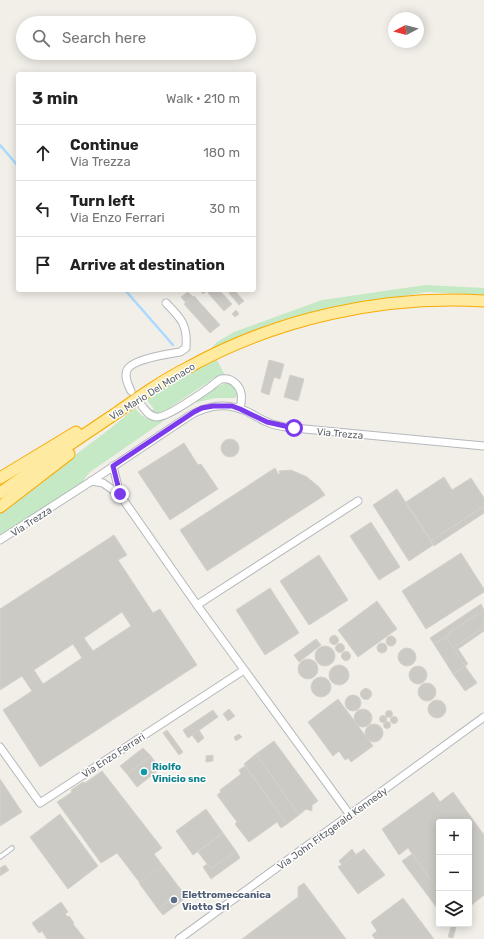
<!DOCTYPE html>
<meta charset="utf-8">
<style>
body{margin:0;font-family:Rubik,sans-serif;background:#f2f2f2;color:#222}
.controls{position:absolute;right:12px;bottom:12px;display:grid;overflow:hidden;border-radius:4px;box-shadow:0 2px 10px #0003}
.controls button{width:36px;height:36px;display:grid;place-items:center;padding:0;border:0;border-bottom:1px solid #e0e0e0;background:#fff;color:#222;font:20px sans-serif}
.compass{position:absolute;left:388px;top:12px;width:36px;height:36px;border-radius:50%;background:#fff;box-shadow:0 2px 10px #0003;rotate:263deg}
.stop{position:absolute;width:12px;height:12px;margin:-9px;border:3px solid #7c3aed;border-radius:50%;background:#fff}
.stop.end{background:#7c3aed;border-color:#fff;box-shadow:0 1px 4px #0008}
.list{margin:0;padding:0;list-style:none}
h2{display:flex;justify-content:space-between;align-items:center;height:52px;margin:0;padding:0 16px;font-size:17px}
h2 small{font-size:13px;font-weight:400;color:#767676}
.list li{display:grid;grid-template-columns:26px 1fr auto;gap:12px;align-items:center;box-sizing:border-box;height:56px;padding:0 16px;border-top:1px solid #e0e0e0}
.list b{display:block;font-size:15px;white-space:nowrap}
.list p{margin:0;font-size:13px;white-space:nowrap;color:#767676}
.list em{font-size:13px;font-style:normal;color:#767676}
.icon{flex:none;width:22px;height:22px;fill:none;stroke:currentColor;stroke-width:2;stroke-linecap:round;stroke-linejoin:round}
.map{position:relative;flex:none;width:484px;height:939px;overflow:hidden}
.search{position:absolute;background:#fff;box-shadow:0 2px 10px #0003;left:16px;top:16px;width:240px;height:44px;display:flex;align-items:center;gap:10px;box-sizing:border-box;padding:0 14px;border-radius:22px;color:#767676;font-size:15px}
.panel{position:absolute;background:#fff;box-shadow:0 2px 10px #0003;left:16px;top:72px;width:240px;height:220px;border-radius:4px}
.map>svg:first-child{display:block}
.green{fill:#c5e8c5}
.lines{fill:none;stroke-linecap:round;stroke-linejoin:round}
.stream{stroke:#aadaff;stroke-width:2.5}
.building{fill:#cccac5;stroke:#d6d1c6;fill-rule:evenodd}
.service-casing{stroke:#b5b8bc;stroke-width:5.5}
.minor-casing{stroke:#b5b8bc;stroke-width:9}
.trunk-casing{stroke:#f9ab00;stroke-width:13}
.service{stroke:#fff;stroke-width:3.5}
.minor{stroke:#fff;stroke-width:7}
.trunk{stroke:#feeaa1;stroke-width:11}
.route{stroke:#7c3aed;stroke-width:5}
.culture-dot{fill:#0f9aa8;stroke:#fff;stroke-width:1.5}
.service-dot{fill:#5c6f8a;stroke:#fff;stroke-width:1.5}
.labels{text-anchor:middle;stroke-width:3;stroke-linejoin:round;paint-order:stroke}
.street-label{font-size:10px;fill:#5f6368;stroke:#fff}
.culture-label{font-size:10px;font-weight:bold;fill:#0d838f;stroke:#fff;text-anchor:start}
.service-label{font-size:10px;font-weight:bold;fill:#4e5e75;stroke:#fff;text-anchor:start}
</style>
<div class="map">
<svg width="484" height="939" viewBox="0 0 484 939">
<rect width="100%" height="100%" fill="#f1efe8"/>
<g class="green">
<path d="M426,285L484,288V295L426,292L400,297L353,304L321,310L270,324L211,348L217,342L234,332L322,300Z"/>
<path d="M217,360L225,375L214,378L162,413L158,414L149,412L154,409L146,399L177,380Z"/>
<path d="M230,382L238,391L237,396L235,398H216L193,403L218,386Z"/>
<path d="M135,408C143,419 151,421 165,420L90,472L85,478L83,483L0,537V512L111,428Z"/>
</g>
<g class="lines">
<g class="stream">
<path d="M0,145L18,166"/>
<path d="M125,290L173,345"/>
</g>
</g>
<g class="building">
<path d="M200,290H208L203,294Z"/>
<path d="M211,290H219L232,304L224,311L208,293Z"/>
<path d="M231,290H234L244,301L239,305L229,293Z"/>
<path d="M188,292L193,297L186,303L181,297Z"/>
<path d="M194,296L220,325L210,333L184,304Z"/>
<path d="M236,310L239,314L235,317L232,314Z"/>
<path d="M269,360L284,364L280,379L274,377L269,395L261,392Z"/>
<path d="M290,375L304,379L298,401L284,397Z"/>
<circle cx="230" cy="448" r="9"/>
<path d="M184,443L198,465L201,464L218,489L170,520L138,472Z"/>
<path d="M275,468L278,474H280L279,471L291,470L307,477L319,487L325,495L207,571L180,530Z"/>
<path d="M444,477L452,490L471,478L484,498V506L431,541L406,502Z"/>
<path d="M397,489L433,545L409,561L373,505Z"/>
<path d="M484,506V513L434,546L431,541Z"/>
<path d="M371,522L400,567L379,580L350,536Z"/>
<path d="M114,535L127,555L118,560L153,613L160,609L197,665L40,767L3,710L32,691L22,676L0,690V609ZM122,612L131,626L93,651L84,638ZM73,644L82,658L43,684L34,670Z"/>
<path d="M461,553L484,589V592L426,629L402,591Z"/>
<path d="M319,555L348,600L309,625L280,581Z"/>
<path d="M270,588L299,633L265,655L236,610Z"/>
<path d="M377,601L397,629L358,657L338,630Z"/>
<path d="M481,604L484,610L449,633V635L434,644L430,638Z"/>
<path d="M484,610V627L453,648L446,637L449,635V633Z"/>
<path d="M484,627V631L458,649L468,664L465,666L453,648Z"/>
<circle cx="334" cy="640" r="4.5"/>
<circle cx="391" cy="641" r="5"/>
<path d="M446,637L465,666L453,674L434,644Z"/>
<path d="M316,639L321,645L299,662L294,655Z"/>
<circle cx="382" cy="648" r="5"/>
<circle cx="340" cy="648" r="4.5"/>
<circle cx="325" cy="656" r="10"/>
<circle cx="407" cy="657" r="9"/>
<circle cx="346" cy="656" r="4.5"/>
<circle cx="308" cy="669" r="10"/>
<circle cx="339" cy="675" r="10"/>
<circle cx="418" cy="675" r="9"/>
<path d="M465,666L477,683L465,691L453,674Z"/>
<circle cx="321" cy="687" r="10"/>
<circle cx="427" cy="692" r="9"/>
<circle cx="366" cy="694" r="5.5"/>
<circle cx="353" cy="703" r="8"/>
<path d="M338,699L373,746L351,762L348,758L345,760L339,751L333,756L308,722Z"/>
<circle cx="437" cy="709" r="9"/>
<path d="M229,709L235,716L228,721L223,714Z"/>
<circle cx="363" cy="718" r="9"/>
<path d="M213,710L218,717L188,738L183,730Z"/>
<circle cx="389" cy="714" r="3.5"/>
<circle cx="383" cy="719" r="3.5"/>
<circle cx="394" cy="720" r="3.5"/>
<circle cx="387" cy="725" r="3.5"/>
<circle cx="374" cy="733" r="9"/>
<path d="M167,730L183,752L179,755L163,733Z"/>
<path d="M199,730L204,738L198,743L192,735Z"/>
<path d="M239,734L242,737L236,741L234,737Z"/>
<path d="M274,741L318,801L312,805V811L306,809L299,815L256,754Z"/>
<path d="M143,748L151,756L127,774L120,766Z"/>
<path d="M256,754L299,815L287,824L244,764Z"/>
<path d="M213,755V761L206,762V756Z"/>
<path d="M151,756L160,769L137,787L127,774Z"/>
<path d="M245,766L287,824L281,828L277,822L249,842L235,824L237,822L217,795L221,792L220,790L241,774L239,770Z"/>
<path d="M102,771L162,848L154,854L163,866L140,883L117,853L101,863L57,802L72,792L71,790L83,782L85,783Z"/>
<path d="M0,779L22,812L0,826Z"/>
<path d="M433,792L440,802L453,792L484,835V895L469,907V822H439V891L408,848L399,855L382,829Z"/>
<path d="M206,809L223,833L193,855L176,831Z"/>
<path d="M60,814L98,866L68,889L30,837Z"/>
<path d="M223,833L236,851L211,869L198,852Z"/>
<path d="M352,849L356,855L342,865L339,861Z"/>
<path d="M364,849L385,875L358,894L338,867Z"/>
<path d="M236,851L240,858L211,879L203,867L207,864L211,869Z"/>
<path d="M412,854L439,891V907L437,908L402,861Z"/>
<path d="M5,865L9,870L0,876V868Z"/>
<path d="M163,866L182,891L158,909L139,883Z"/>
<path d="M304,883L346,939H242L298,897V887Z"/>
<path d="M182,891L187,897L163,915L158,909Z"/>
<path d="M403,898L434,939H375L372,935L377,931L371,922Z"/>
<path d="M61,902L68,912L65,914L68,917L69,916L74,923L73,924L85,939H47L42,931L39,933L32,923Z"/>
<path d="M452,924H457L453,938L448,937Z"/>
</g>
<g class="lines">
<defs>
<path id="service" d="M0,857L12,848"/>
<g id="minor">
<path d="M131,391C128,385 124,377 127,370C132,359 168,354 180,352L186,348C188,325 181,318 166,303"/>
<path d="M142,406C146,411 149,416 156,417C165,419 200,394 209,388C213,385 217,381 221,379C227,378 231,379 235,383C243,390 242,399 240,409"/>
<path d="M113,466L120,495"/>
<path d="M91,481L103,483L120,495L197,605L350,815"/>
<path d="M0,540L90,482L189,416C207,405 228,402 248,412C254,415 260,419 267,422C275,426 285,427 294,428L484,446"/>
<path d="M197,605L358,501"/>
<path d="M0,747L40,803L244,670"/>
<path d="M179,939L484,717"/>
</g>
<g id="trunk">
<path d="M0,478L76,432"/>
<path d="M0,493C38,466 76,440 115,414C139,397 163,380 189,367C278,318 383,295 484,301"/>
<path d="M0,507L69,454"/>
</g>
</defs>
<use href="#service" class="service-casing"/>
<use href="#minor" class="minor-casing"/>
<use href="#trunk" class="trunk-casing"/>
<use href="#service" class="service"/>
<use href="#minor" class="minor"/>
<use href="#trunk" class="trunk"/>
</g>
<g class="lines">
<path class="route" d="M120,494L113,466L194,412L202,408L213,406H232L240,409L267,422L294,428"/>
</g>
<circle class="culture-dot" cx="144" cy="772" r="4"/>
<circle class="service-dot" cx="174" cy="900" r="4"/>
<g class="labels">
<g class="street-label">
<text transform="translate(152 391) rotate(-32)" y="4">Via Mario Del Monaco</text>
<text transform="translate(340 433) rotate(5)" y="4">Via Trezza</text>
<text transform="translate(31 521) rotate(-33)" y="4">Via Trezza</text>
<text transform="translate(113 755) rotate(-33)" y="4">Via Enzo Ferrari</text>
<text transform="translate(332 828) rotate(-36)" y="4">Via John Fitzgerald Kennedy</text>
</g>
<g class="culture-label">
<text x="152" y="770">Riolfo<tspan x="152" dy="12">Vinicio snc</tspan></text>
</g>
<g class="service-label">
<text x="182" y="898">Elettromeccanica<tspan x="182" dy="12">Viotto Srl</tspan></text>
</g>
</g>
</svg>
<div class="controls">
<button>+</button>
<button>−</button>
<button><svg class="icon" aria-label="layers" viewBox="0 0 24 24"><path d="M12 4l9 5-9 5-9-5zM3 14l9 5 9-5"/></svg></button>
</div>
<svg class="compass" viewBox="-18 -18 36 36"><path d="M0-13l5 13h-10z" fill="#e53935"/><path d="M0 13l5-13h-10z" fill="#767676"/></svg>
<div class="stop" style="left:294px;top:428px"></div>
<div class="stop end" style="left:120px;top:494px"></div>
<div class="search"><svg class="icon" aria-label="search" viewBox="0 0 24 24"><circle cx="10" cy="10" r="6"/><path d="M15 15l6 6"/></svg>Search here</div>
<section class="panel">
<h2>3 min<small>Walk · 210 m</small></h2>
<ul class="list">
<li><svg class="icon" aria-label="ahead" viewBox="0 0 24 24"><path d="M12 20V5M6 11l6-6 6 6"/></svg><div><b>Continue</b><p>Via Trezza</p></div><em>180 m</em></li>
<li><svg class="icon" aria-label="left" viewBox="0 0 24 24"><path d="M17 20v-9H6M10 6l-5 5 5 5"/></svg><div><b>Turn left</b><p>Via Enzo Ferrari</p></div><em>30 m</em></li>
<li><svg class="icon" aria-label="arrive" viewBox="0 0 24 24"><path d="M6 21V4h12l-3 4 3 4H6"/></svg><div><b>Arrive at destination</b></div></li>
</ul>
</section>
</div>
